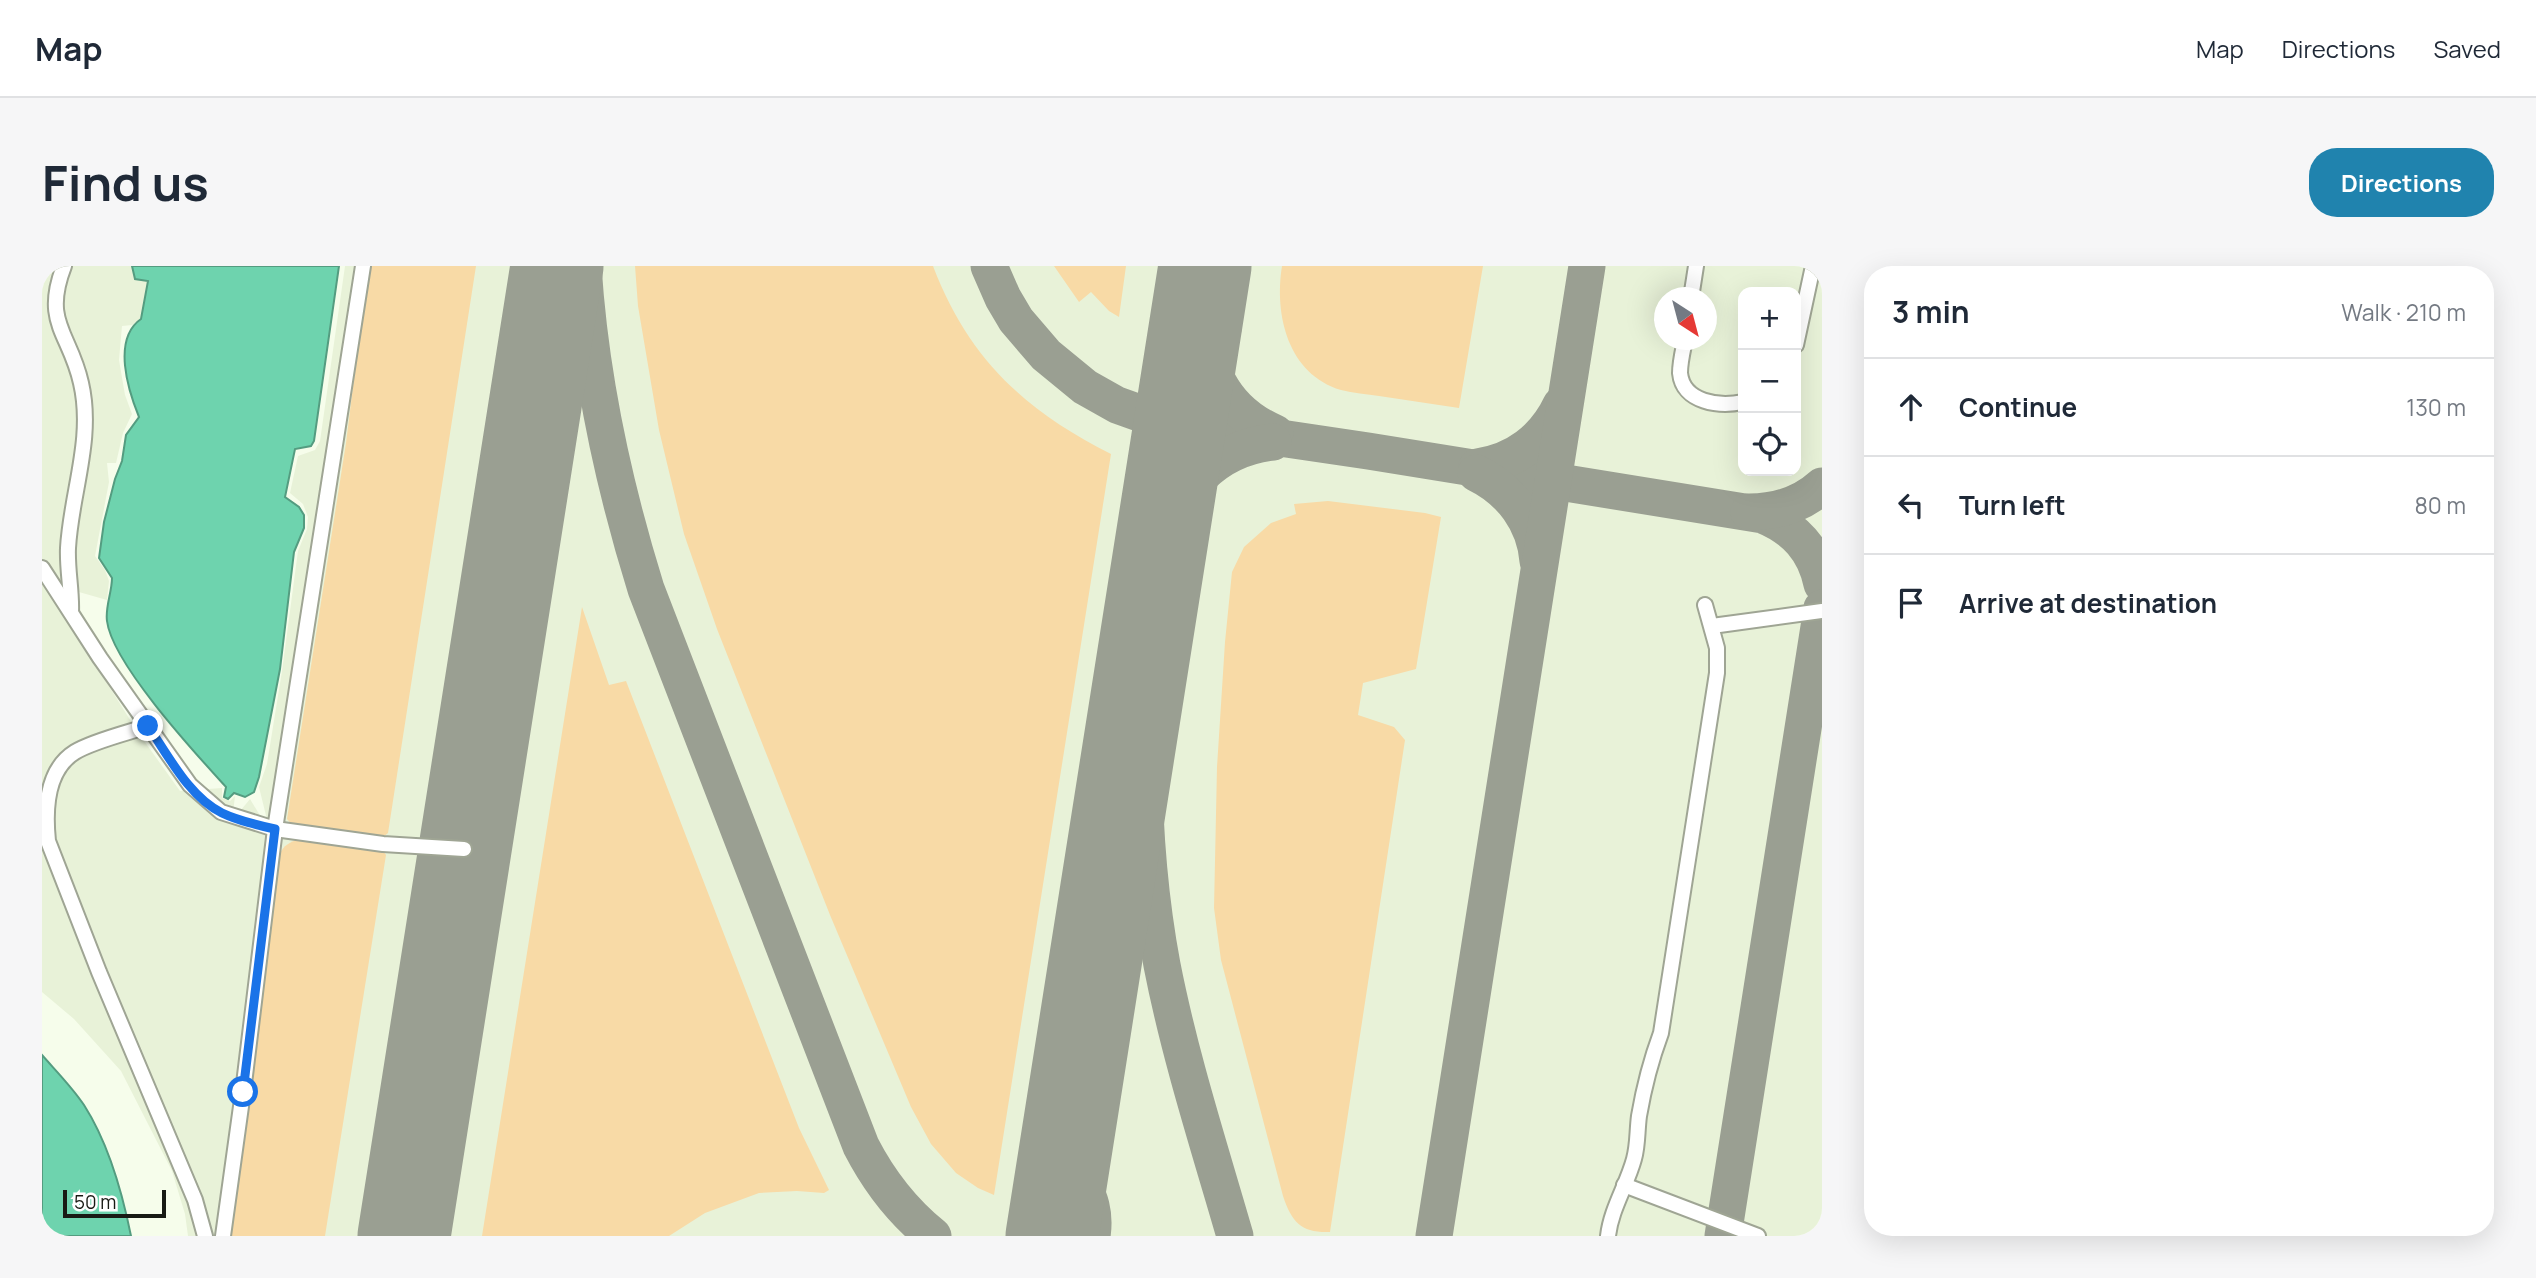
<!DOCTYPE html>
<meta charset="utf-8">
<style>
body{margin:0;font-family:Manrope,sans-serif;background:#f6f6f7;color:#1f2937}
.controls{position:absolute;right:21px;top:21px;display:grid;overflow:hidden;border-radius:14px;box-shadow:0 7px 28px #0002}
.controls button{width:63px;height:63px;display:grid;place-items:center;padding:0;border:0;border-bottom:2px solid #e0e1e3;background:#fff;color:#1f2937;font:35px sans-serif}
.compass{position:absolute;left:1612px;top:21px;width:63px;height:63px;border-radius:50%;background:#fff;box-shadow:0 7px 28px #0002;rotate:144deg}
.scale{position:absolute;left:21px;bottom:18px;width:103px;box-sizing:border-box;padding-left:7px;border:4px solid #181a14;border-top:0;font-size:19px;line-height:24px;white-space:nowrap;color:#181a14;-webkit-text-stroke:5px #fff;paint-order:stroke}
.stop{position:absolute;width:21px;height:21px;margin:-16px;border:5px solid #1a73e8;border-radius:50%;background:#fff}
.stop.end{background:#1a73e8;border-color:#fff;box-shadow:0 2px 7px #0008}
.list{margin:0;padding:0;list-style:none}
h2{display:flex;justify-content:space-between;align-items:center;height:91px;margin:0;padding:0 28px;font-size:30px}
h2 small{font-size:23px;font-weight:400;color:#747a83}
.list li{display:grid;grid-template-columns:46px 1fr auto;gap:21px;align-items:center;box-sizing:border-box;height:98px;padding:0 28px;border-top:2px solid #e0e1e3}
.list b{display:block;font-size:26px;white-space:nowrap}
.list em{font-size:23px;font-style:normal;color:#747a83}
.icon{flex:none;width:38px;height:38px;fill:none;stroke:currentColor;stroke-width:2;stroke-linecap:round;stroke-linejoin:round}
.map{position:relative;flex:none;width:1780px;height:970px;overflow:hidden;border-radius:28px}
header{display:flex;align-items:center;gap:42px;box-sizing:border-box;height:98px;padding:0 35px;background:#fff;border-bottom:2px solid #e0e1e3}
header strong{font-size:33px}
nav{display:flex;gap:38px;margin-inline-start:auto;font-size:24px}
.intro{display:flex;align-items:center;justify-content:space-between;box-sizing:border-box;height:168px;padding:0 42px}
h1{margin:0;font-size:49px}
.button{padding:18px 32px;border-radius:28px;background:#2083ae;color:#fff;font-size:24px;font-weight:700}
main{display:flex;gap:42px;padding:0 42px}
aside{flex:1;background:#fff;border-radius:28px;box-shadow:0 7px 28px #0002}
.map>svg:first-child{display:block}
.built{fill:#e8f2d8;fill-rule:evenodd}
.green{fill:#f8daa6}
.water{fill:#6ed3ae;stroke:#549c80;stroke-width:2}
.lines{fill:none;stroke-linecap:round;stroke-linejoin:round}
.taxiway{stroke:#9a9f92;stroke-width:37}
.runway{stroke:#9a9f92;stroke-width:93}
.minor-casing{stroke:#9fa594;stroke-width:18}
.minor{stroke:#fff;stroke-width:14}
.route{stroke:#1a73e8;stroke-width:9}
</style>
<header>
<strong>Map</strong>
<nav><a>Map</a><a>Directions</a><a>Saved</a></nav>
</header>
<div class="intro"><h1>Find us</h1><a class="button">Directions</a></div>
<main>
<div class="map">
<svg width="1780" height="970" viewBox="0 0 1780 970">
<rect width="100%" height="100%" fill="#f6fdeb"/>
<path class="built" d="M0,0H91L107,14L99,53L90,59L80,60L77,94L83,129L90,148L81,167L74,197H65L67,216L53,290L63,304L67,315L65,334L23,322L18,342L95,465L138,525L180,522V532L188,535L193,530L190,555L208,533L228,566L217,521L225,498L240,405L256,285L265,263L266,251L261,238L248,227L256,190L273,184L278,175L303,0H1780V970H146L143,948L130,905L79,805L32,753L0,726ZM1701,26H1754V205H1701ZM1622,32H1664V74H1622Z"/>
<g class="green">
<path d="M326,0H434L346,567L341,571L252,561L245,553L304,177Z"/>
<path d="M593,0H891C926,92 983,145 1069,188L952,929L936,922L914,907L889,878L869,841L788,649L675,363L642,268L617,164L596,40Z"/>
<path d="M1012,0H1084L1077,51L1067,45L1049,26L1037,36Z"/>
<path d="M1240,0H1441L1417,142C1390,138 1364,134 1337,130C1325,128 1311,127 1299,124C1246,108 1232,49 1240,0Z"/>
<path d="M1286,235L1383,247L1399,251L1374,403L1321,417L1316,449L1352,461L1363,474L1288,966C1260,967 1250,957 1241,930L1179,694L1172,642L1175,501L1183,376L1190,306L1202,281L1229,257L1254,248L1252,238Z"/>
<path d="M540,341L567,419L584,415L757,862L787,924L782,927L755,925L717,927L663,947L627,970H440Z"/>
<path d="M259,573L339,582L344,589L283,970H179L237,589C242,579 247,576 259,573Z"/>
</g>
<g class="water">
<path d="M90,0H297L272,175L269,180L253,183L243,231L257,241L262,249V262L252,286L238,403L217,511L212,526L203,531L192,527L186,533L182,531L184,521C153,487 70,397 65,355C63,341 70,326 70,312L57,292L62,256L73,213L80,195L84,169L97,151C86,124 70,73 99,53L106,15L93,13Z"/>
<path d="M0,789C14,805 30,821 42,839C67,878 80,925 89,970H0Z"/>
</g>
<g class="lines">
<g class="taxiway">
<path d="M541,0C548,111 571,217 604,323L819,880C837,915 860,945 891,970"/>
<path d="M947,0L961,32L974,54L1004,89L1043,121L1075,139L1103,149L1151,159L1326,185L1721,249C1753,262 1773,284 1780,318"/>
<path d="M1164,0L1163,22L1181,63"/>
<path d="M1156,43C1164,98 1177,143 1233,167"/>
<path d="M1435,201C1473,196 1503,173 1519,139"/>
<path d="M1434,207C1469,224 1493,256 1496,295"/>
<path d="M1707,246C1734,246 1759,239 1780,220"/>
<path d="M1119,279C1138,224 1170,183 1231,176"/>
<path d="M1106,361C1098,474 1099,587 1120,699C1138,791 1167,880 1193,970"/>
<path d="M1033,836C1030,853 1026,869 1029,886C1035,918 1056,931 1050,970"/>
<path d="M1392,970L1545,0"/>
<path d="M1681,970L1780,342"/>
</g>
<g class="runway">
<path d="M362,970L515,0"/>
<path d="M1010,970L1163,0"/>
</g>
<defs>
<g id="minor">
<path d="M22,0C0,57 28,67 39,117C52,173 29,227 26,282C25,304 30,325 29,346"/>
<path d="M1649,32L1654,0"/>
<path d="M1643,74C1641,84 1638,96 1638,107C1641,137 1678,141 1701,136"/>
<path d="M1754,79L1771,0"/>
<path d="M0,302L58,392L148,519L179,546L233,563L341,578L422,583"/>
<path d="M1670,360L1780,345"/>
<path d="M106,460C85,467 51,475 33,486C4,504 3,546 6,575L57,706L153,934L163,970"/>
<path d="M1582,919L1716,970"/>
<path d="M181,970L201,826L233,563L321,0"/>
<path d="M1566,970C1569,943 1585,919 1592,893C1596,879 1595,865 1597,850C1602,821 1609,794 1619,767L1675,407V382L1663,339"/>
</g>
</defs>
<use href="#minor" class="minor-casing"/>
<use href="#minor" class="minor"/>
</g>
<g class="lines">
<path class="route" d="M106,460C126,489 147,531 180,547C197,555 215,559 233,563L201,826"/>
</g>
</svg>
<div class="controls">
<button>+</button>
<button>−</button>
<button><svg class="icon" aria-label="locate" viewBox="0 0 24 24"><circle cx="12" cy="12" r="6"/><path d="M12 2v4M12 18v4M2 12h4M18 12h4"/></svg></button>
</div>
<svg class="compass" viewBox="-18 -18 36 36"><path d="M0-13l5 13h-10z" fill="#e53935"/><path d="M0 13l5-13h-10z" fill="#747a83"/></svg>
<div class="scale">50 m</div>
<div class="stop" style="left:201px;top:826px"></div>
<div class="stop end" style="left:106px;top:460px"></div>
</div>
<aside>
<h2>3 min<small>Walk · 210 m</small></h2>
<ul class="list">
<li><svg class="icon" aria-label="ahead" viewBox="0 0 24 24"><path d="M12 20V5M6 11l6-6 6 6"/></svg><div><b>Continue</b></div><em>130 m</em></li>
<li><svg class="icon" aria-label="left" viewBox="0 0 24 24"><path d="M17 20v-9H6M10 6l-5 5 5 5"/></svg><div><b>Turn left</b></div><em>80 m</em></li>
<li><svg class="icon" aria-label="arrive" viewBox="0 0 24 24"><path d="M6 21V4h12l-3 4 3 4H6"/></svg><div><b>Arrive at destination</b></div></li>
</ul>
</aside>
</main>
